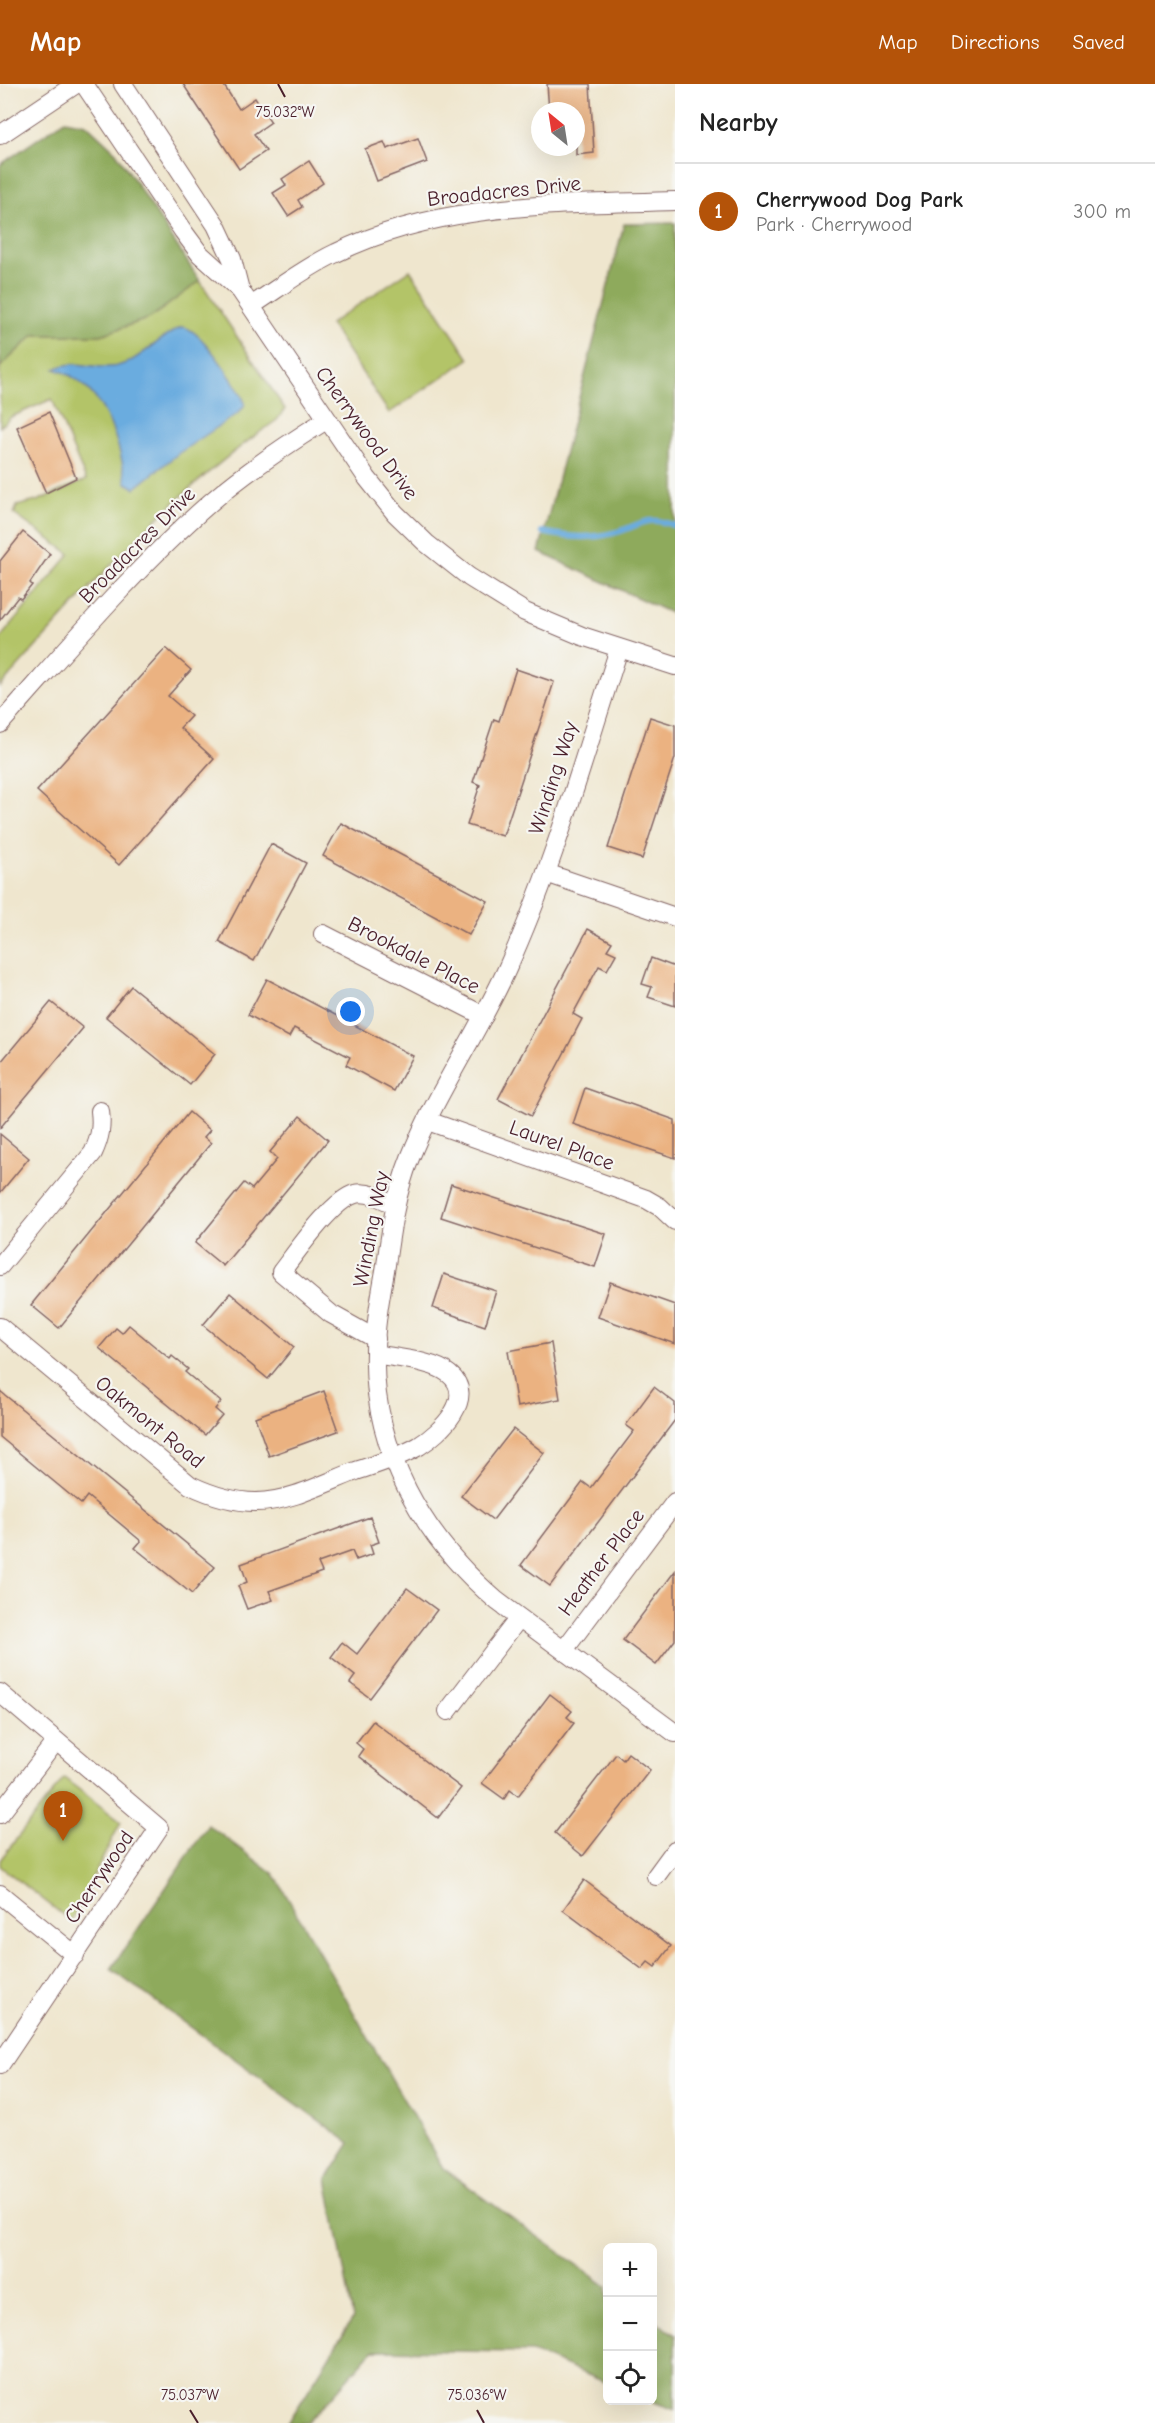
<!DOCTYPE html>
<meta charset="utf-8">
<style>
body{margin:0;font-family:"Comic Neue",sans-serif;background:#f6f6f6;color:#222}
.controls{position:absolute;right:18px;bottom:18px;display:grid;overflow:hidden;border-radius:9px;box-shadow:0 6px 24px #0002}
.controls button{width:54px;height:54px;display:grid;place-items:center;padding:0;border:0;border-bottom:2px solid #e0e0e0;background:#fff;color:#222;font:30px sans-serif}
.compass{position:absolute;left:531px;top:18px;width:54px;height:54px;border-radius:50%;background:#fff;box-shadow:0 6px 24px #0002;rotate:330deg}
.you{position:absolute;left:351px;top:928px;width:21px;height:21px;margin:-15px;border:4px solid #fff;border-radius:50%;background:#1a73e8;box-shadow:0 0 0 9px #1a73e833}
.badge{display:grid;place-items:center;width:39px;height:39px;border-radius:50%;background:#b45309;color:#fff;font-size:20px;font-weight:700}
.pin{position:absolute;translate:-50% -50px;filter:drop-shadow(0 2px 3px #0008)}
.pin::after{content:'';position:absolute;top:32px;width:21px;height:18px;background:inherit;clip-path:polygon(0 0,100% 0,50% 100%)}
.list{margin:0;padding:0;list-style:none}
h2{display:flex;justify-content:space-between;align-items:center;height:78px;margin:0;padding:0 24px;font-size:26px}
h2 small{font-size:20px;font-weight:400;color:#767676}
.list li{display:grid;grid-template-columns:39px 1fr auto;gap:18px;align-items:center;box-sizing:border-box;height:96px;padding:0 24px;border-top:2px solid #e0e0e0}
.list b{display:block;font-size:22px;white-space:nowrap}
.list p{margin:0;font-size:20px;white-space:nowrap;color:#767676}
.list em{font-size:20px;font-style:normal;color:#767676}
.icon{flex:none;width:33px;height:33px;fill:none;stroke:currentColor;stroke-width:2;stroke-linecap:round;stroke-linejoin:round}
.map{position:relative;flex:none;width:675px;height:2339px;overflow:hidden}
header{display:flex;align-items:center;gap:36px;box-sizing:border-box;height:84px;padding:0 30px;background:#b45309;color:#fff}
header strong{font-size:28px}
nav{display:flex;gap:33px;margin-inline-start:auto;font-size:21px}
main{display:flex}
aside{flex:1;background:#fff}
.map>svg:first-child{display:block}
.green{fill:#b3c467;stroke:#7e7249;stroke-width:1.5}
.forest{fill:#8eaa5c;stroke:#6c6444;stroke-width:1.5}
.water{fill:#6bacdf;stroke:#5a6685;stroke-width:1.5}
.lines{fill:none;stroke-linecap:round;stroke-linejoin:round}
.stream{stroke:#6bacdf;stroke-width:6}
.building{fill:#ebb281}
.minor-casing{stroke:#846564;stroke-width:20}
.minor{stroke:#fff;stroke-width:18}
.ticks{fill:none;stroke:#4a1f2b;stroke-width:2}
.labels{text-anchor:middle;stroke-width:4.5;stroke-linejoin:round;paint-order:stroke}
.street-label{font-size:21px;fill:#4a1f2b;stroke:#f6f6f2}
.ticks-label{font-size:15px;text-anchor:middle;fill:#4a1f2b;stroke:#f6f6f2;stroke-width:4.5;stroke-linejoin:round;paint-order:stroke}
</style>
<header>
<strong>Map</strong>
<nav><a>Map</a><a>Directions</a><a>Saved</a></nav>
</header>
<main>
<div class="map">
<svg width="675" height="2339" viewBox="0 0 675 2339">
<rect width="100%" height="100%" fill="#f6f6f2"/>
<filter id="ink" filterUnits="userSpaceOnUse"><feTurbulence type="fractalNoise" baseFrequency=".0167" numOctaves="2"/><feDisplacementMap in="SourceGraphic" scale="12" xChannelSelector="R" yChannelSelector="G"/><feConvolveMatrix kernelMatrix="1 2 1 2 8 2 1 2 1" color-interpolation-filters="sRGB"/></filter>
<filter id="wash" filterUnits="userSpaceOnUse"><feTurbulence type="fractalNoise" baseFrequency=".008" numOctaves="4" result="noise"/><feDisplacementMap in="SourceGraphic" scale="24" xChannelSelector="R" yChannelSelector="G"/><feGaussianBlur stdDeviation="1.35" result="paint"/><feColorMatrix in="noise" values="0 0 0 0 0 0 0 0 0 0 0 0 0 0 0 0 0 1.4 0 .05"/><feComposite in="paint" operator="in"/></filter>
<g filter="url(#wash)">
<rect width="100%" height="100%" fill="#efe6ce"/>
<g class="green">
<path d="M410,186L469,275L389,329L330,240Z"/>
<path d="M200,197L285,325L277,336C168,411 87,506 0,603V554L70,470L14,430L17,422L37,417L86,396L52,315L11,333L0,343V283L34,251H101L150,234Z"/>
<path d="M64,1694L121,1738L71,1837L0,1782V1776Z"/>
</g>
<g class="forest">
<path d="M65,36L86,40L116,68L200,197L150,234L101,251H34L0,283V81Z"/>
<path d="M675,139V531L539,468L624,140Z"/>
<path d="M208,1741L274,1790L443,2084L607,2203V2299L532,2268L373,2266L308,2339H288L353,2234L327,2095L350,2059L111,1885Z"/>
<path d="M653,2235L675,2251V2326L651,2317Z"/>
</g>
<path class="water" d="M182,243C200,243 238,302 245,319L243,324L237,330L179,369L135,404L126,399C119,354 103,300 55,285C72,275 91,284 109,283C137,282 157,253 182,243Z"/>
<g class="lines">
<path class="stream" d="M542,448C564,453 591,455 613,449C640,443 645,429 675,442"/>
</g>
<g id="blocks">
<g class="building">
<path d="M183,0H223L239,25L255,14L271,38L254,50L266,67L239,85Z"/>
<path d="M547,0H590L594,69L576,71V27H549Z"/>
<path d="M418,54L427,78L377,97L365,65L384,58L387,65Z"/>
<path d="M309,77L323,99L298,116L302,123L288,132L273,109L286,101L282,95Z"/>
<path d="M49,328L76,394L46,409L17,343Z"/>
<path d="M23,448L50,470L30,499L32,501L21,515L18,513L0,536V477Z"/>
<path d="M166,564L191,586L168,612L191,632L180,644L214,675L119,781L37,707Z"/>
<path d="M516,585L554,598L503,752L467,741L480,701L473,698L494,635L499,637Z"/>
<path d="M650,633L675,641V674L642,775L608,764Z"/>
<path d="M341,739L488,817L469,851L323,772Z"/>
<path d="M271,760L306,779L254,877L219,858Z"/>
<path d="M588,845L612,858L607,866L616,870L607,886L599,882L573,930L582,935L531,1032L498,1015Z"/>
<path d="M651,874L675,883V922L648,913L652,903L642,900Z"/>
<path d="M267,895L413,972L394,1007L346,981L350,973L294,944L289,953L248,931Z"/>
<path d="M131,902L215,970L190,1001L106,933Z"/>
<path d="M51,918L83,944L0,1044V979Z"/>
<path d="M585,1004L675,1036V1074L573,1040Z"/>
<path d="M189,1028L210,1046L204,1053L211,1059L59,1244L31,1221Z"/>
<path d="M300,1032L328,1056L223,1182L195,1159L244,1099L252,1105L277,1075L270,1068Z"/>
<path d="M0,1050L29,1074L0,1109Z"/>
<path d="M451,1100L606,1150L595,1183L441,1133Z"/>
<path d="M444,1190L496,1207L485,1242L433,1224Z"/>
<path d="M610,1198L675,1221V1260L598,1233Z"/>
<path d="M230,1209L294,1263L268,1295L203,1241Z"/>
<path d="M129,1241L170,1275L172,1272L188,1285L185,1288L221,1318L215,1325L222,1331L205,1351L99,1264L116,1244L122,1249Z"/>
<path d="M551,1259L560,1315L517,1323L508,1267Z"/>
<path d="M654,1303L675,1319V1336L550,1502L521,1481L583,1398L591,1404L634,1347L626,1341Z"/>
<path d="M0,1307L215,1483L192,1510L135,1464L141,1457L87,1412L81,1420L0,1353Z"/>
<path d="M324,1307L338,1347L269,1372L255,1333Z"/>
<path d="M513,1345L544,1369L493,1436L461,1412Z"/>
<path d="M370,1433L379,1458L370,1461L373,1470L356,1476L352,1467L318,1479L322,1488L269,1507L273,1516L247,1525L238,1502L247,1498L241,1480Z"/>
<path d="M675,1487V1556L656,1581L623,1556Z"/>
<path d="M407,1504L437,1526L370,1614L350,1599L355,1592L331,1573L342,1558L357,1570Z"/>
<path d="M550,1610L572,1627L567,1633L574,1639L518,1712L510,1706L504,1715L482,1699Z"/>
<path d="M373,1637L461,1704L438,1734L358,1672L363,1665L356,1659Z"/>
<path d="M628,1669L650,1686L583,1772L555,1749L616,1670L623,1676Z"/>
<path d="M584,1796L671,1862L655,1883L648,1878L642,1885L563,1826Z"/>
</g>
</g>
</g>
<g filter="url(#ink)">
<use href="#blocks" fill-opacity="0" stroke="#846564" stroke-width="1.5"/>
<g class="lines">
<defs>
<g id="minor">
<path d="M84,0L183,147L200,170L240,206L367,394L395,429L426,459L469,493L525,528L582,552L675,582"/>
<path d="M123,0L216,141L232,175L240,206"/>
<path d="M0,51L76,0"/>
<path d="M251,222C279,204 306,183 336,169C441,117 561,121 675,117"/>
<path d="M619,565C584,672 554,782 507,885C478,949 436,1009 410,1074C396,1109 391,1144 386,1181C381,1210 375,1239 375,1268C372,1366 424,1455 497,1517L675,1649"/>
<path d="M0,640C68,564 134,485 211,418C247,387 286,361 326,336"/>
<path d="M546,789L675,833"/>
<path d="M323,850L484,932"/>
<path d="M428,1037L646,1115L660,1123L675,1137"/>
<path d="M0,1182L93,1069C100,1054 102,1043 100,1027"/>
<path d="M0,1243L190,1401C211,1411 232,1418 256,1418C289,1418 325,1399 356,1387C377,1380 400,1373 419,1362C440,1349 478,1313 449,1290C434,1277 395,1274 375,1270"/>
<path d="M376,1255L331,1230L281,1188C296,1169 332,1116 355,1110C369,1107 383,1115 395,1121"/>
<path d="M564,1566L675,1418"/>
<path d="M0,1609L159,1744L0,1981"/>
<path d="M448,1627L519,1534"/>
<path d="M0,1730L56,1657"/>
<path d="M656,1792L675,1766"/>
<path d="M0,1810L75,1871"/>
</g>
</defs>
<use href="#minor" class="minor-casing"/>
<use href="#minor" class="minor"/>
</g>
</g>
<path class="ticks" d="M278,0L285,13M190,2326L198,2339M477,2326L484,2339"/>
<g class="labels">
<g class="street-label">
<text transform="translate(504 107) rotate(-6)" y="7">Broadacres Drive</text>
<text transform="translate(367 349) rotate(54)" y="7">Cherrywood Drive</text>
<text transform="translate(137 461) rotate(-45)" y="7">Broadacres Drive</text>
<text transform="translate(553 694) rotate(-72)" y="7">Winding Way</text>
<text transform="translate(414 871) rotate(27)" y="7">Brookdale Place</text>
<text transform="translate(562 1061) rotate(20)" y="7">Laurel Place</text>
<text transform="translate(371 1145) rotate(-79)" y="7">Winding Way</text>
<text transform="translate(150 1338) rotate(39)" y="7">Oakmont Road</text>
<text transform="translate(601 1478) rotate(-53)" y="7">Heather Place</text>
<text transform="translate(99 1793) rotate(-56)" y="7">Cherrywood</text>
</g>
</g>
<g class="ticks-label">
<text x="285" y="33">75.032°W</text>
<text x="190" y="2316">75.037°W</text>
<text x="477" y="2316">75.036°W</text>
</g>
</svg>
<div class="controls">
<button>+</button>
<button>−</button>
<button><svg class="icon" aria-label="locate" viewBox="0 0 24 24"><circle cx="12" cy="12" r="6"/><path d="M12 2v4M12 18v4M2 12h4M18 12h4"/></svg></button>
</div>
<svg class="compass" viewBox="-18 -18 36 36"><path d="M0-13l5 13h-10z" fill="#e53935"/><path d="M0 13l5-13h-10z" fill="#767676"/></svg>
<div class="you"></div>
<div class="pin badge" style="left:63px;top:1757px">1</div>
</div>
<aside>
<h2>Nearby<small></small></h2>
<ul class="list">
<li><span class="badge">1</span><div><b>Cherrywood Dog Park</b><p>Park · Cherrywood</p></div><em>300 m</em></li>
</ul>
</aside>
</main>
